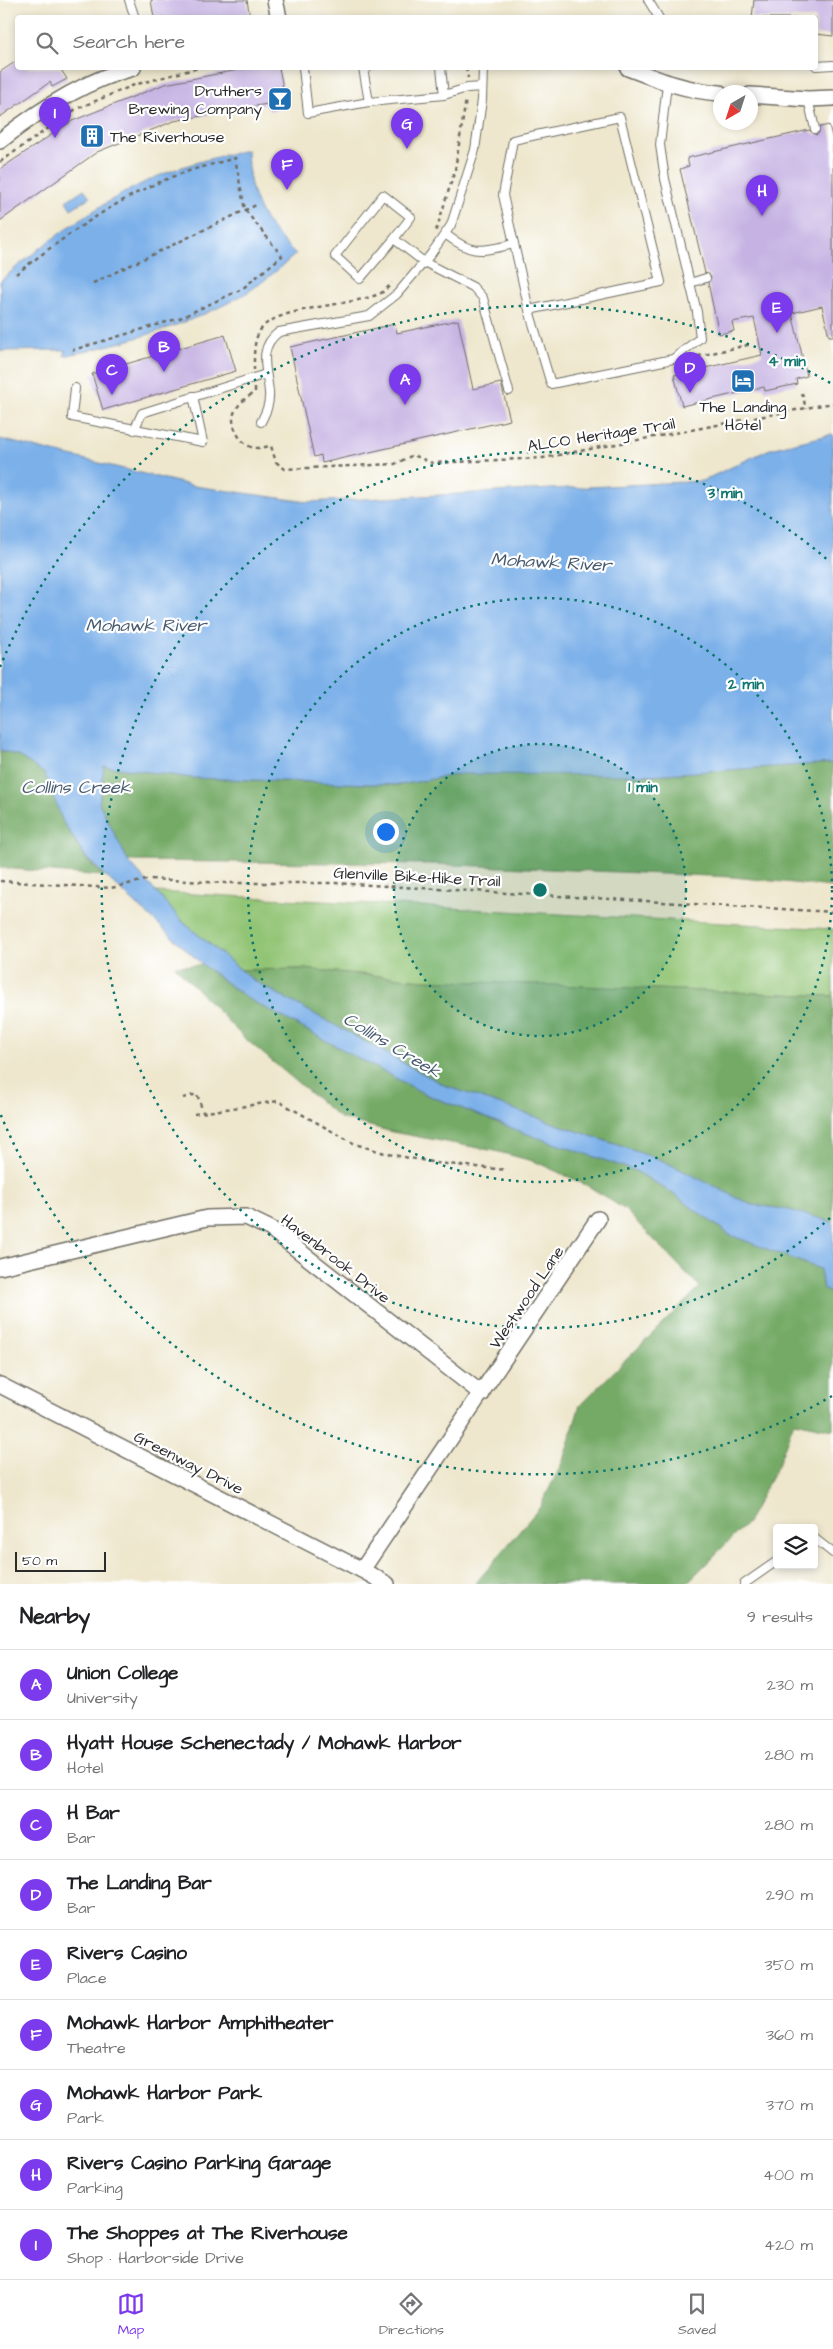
<!DOCTYPE html>
<meta charset="utf-8">
<style>
body{margin:0;font-family:"Architects Daughter",sans-serif;background:#f2f2f2;color:#202124}
.controls{position:absolute;right:15px;bottom:15px;display:grid;overflow:hidden;border-radius:5px;box-shadow:0 2px 8px #0003}
.controls button{width:45px;height:45px;display:grid;place-items:center;padding:0;border:0;border-bottom:1px solid #e0e0e0;background:#fff;color:#202124;font:25px sans-serif}
.compass{position:absolute;left:713px;top:85px;width:45px;height:45px;border-radius:50%;background:#fff;box-shadow:0 2px 8px #0003;rotate:219deg}
.scale{position:absolute;left:15px;bottom:12px;width:91px;box-sizing:border-box;padding-left:5px;border:2px solid #2b2b2b;border-top:0;font-size:14px;line-height:18px;white-space:nowrap;color:#2b2b2b;-webkit-text-stroke:4px #fff;paint-order:stroke}
.you{position:absolute;left:385px;top:831px;width:18px;height:18px;margin:-12px;border:4px solid #fff;border-radius:50%;background:#1a73e8;box-shadow:0 0 0 8px #1a73e833}
.badge{display:grid;place-items:center;width:32px;height:32px;border-radius:50%;background:#7c3aed;color:#fff;font-size:16px;font-weight:700}
.pin{position:absolute;translate:-50% -41px;filter:drop-shadow(0 1px 2px #0008)}
.pin::after{content:'';position:absolute;top:26px;width:18px;height:15px;background:inherit;clip-path:polygon(0 0,100% 0,50% 100%)}
.list{margin:0;padding:0;list-style:none}
h2{display:flex;justify-content:space-between;align-items:center;height:65px;margin:0;padding:0 20px;font-size:21px}
h2 small{font-size:16px;font-weight:400;color:#757577}
.list li{display:grid;grid-template-columns:32px 1fr auto;gap:15px;align-items:center;box-sizing:border-box;height:70px;padding:0 20px;border-top:1px solid #e0e0e0}
.list b{display:block;font-size:19px;white-space:nowrap}
.list p{margin:0;font-size:16px;white-space:nowrap;color:#757577}
.list em{font-size:16px;font-style:normal;color:#757577}
.icon{flex:none;width:28px;height:28px;fill:none;stroke:currentColor;stroke-width:2;stroke-linecap:round;stroke-linejoin:round}
.map{position:relative;flex:none;width:833px;height:1584px;overflow:hidden}
.search{position:absolute;background:#fff;box-shadow:0 2px 8px #0003;left:15px;right:15px;top:15px;height:55px;display:flex;align-items:center;gap:12px;box-sizing:border-box;padding:0 18px;border-radius:5px;color:#757577;font-size:19px}
.sheet{height:695px;background:#fff}
nav{display:flex;justify-content:space-around;align-items:center;box-sizing:border-box;height:70px;border-top:1px solid #e0e0e0;background:#fff;font-size:14px;color:#757577}
nav a{display:grid;justify-items:center;gap:2px}
nav .on{color:#7c3aed}
.map>svg:first-child{display:block}
.green{fill:#92c475;stroke:#5e7850}
.forest{fill:#75aa66;stroke:#506a48}
.water{fill:#7cb0e9;stroke:#546e8a}
.building{fill:#c6b3e3}
.lines{fill:none;stroke-linecap:round;stroke-linejoin:round}
.lane-casing{stroke:#6f6d64;stroke-width:10}
.street-casing{stroke:#6f6d64;stroke-width:18}
.path{stroke:#6f6d64;stroke-width:2.5;stroke-dasharray:4 4;stroke-linecap:butt}
.lane{stroke:#fff;stroke-width:8}
.street{stroke:#fff;stroke-width:15}
.ring{fill:none;stroke:#0f766e;stroke-width:2.5;stroke-dasharray:2.5 5}
.labels{text-anchor:middle;stroke-width:4.5;stroke-linejoin:round;paint-order:stroke}
.poi-label{font-size:16px;fill:#2b2b2b;stroke:#fff;text-anchor:end}
.street-label{font-size:16px;fill:#2b2b2b;stroke:#fff}
.water-label{font-size:18px;font-style:italic;fill:#475a6e;stroke:#fff}
.centre{fill:#0f766e;stroke:#fff;stroke-width:2.5}
.ring-label{font-size:15px;text-anchor:middle;font-weight:bold;fill:#0f766e;stroke:#fff;stroke-width:4.5;stroke-linejoin:round;paint-order:stroke}
</style>
<div class="map">
<svg width="833" height="1584" viewBox="0 0 833 1584">
<rect width="100%" height="100%" fill="#fff"/>
<filter id="ink" filterUnits="userSpaceOnUse"><feTurbulence type="fractalNoise" baseFrequency=".02" numOctaves="2"/><feDisplacementMap in="SourceGraphic" scale="10" xChannelSelector="R" yChannelSelector="G"/><feConvolveMatrix kernelMatrix="1 2 1 2 8 2 1 2 1" color-interpolation-filters="sRGB"/></filter>
<filter id="wash" filterUnits="userSpaceOnUse"><feTurbulence type="fractalNoise" baseFrequency=".0096" numOctaves="4" result="noise"/><feDisplacementMap in="SourceGraphic" scale="20" xChannelSelector="R" yChannelSelector="G"/><feGaussianBlur stdDeviation="1.12" result="paint"/><feColorMatrix in="noise" values="0 0 0 0 0 0 0 0 0 0 0 0 0 0 0 0 0 1.4 0 .05"/><feComposite in="paint" operator="in"/></filter>
<g filter="url(#wash)">
<rect width="100%" height="100%" fill="#eee7cd"/>
<path class="green" d="M156,892L833,929V996L423,980L303,969L241,970L184,923Z"/>
<g class="forest">
<path d="M0,750L19,756L46,774L63,822L87,860L104,876L0,868Z"/>
<path d="M833,763V887L732,877L432,864L128,861L99,803L103,766L193,778L400,785L460,774L649,775Z"/>
<path d="M203,965L247,998L425,1094L527,1134L636,1171L672,1193L730,1235L820,1269L823,1289L833,1294V1430L794,1422L778,1465L747,1523L686,1584H475L540,1507L563,1461L580,1405L700,1287L624,1209L588,1186L536,1162L495,1151L392,1132L340,1118L242,1036L175,966Z"/>
<path d="M303,969L423,980L833,996V1222L785,1209L752,1205L661,1160L446,1086L254,981L241,970Z"/>
</g>
<g class="water">
<path d="M247,150C249,200 261,221 296,254C281,267 265,281 248,292C192,325 127,342 64,356L66,350L0,351V281C43,244 90,209 141,184C174,167 211,158 247,150Z"/>
<path d="M84,189L90,197L71,209L66,201Z"/>
<path d="M833,434V763L649,775L460,774L400,785L193,778L104,766L99,803L128,861L184,923L254,981L446,1086L661,1160L752,1205L785,1209L833,1222V1294L823,1289L820,1269L730,1235L672,1193L636,1171L527,1134L425,1094L247,998L203,965L88,860L63,822L45,774L19,756L0,750V439L194,486L308,502L702,481L770,449Z"/>
</g>
<g id="blocks">
<g class="building">
<path d="M151,0H247L250,18H154Z"/>
<path d="M754,0H833V36L816,34V18H752Z"/>
<path d="M18,60V68H60L67,79L52,87L50,82L0,117V72Z"/>
<path d="M248,68H279L287,107L269,111L267,104L174,121L97,152L0,221V169L72,121L165,84Z"/>
<path d="M829,125L833,141V336H829L822,306L792,313L807,376L796,379L797,384L765,391L764,387L682,406L674,375L762,355L754,318L732,322L734,331L719,334L708,283L711,277L705,273L680,169L689,166L687,158L809,130L816,135L819,133L820,127Z"/>
<path d="M458,320L473,389L501,383L510,420L322,463L321,455L314,457L290,347L395,324L397,333Z"/>
<path d="M225,335L236,371L103,410L92,374Z"/>
</g>
</g>
</g>
<g filter="url(#ink)">
<use href="#blocks" fill-opacity="0" stroke="#6f6d64" stroke-width="1"/>
<g class="lines">
<defs>
<g id="lane">
<path d="M129,0L135,18"/>
<path d="M648,0L659,18"/>
<path d="M816,66L833,65"/>
<path d="M303,68L308,113L369,102L444,95L467,88L482,87"/>
<path d="M368,68H363L369,102"/>
<path d="M441,68L444,95"/>
<path d="M808,99L815,129"/>
<path d="M445,234C474,256 480,251 514,244"/>
<path d="M394,239L360,279L335,256L383,195L411,217L394,239L424,262L473,287L483,298L509,391"/>
<path d="M690,283L706,278"/>
<path d="M529,310L661,282L620,117L513,140L503,195L529,310L551,384L673,359L700,338L697,312L665,179L660,145L667,84"/>
<path d="M75,388L72,417L203,442L193,396"/>
<path d="M261,422C266,412 270,404 269,392C267,369 257,348 279,332L369,316L397,294L431,254L451,225L475,150L482,100L483,68"/>
<path d="M134,430L142,413L266,374"/>
<path d="M814,1538L833,1553"/>
<path d="M744,1584L777,1561"/>
</g>
<g id="street">
<path d="M275,0L279,18"/>
<path d="M628,68C659,80 687,91 720,93"/>
<path d="M750,95L808,99L833,98"/>
<path d="M0,141C39,110 86,80 133,68"/>
<path d="M0,1267L207,1218L246,1217L271,1229L482,1394"/>
<path d="M0,1385L362,1570L598,1219"/>
<path d="M362,1570L387,1584"/>
</g>
</defs>
<use href="#lane" class="lane-casing"/>
<use href="#street" class="street-casing"/>
<g class="path">
<path d="M466,68L468,78"/>
<path d="M0,162L76,109L134,85L198,68"/>
<path d="M436,231L455,170L466,99"/>
<path d="M16,274C65,236 124,193 183,173C200,167 218,163 235,158L245,210L282,256L242,289L180,318L73,350"/>
<path d="M93,283L256,205"/>
<path d="M690,358L752,344"/>
<path d="M254,370C254,356 253,340 261,329C277,306 355,306 381,293C385,291 389,286 392,283"/>
<path d="M255,388V392C247,397 240,402 235,411C228,424 241,446 255,448C260,448 266,447 271,446L276,462L285,469L395,464L413,455L432,463L543,458L833,403"/>
<path d="M802,393L806,409"/>
<path d="M0,881L111,888L150,879L225,883H335L833,912"/>
<path d="M183,1098L197,1094L203,1112"/>
<path d="M194,1114L278,1101L355,1144L388,1154L437,1163L507,1170"/>
</g>
<use href="#lane" class="lane"/>
<use href="#street" class="street"/>
</g>
</g>
<circle cx="540" cy="890" r="146" fill="#0f766e" fill-opacity=".12"/>
<g class="ring">
<circle cx="540" cy="890" r="146"/>
<circle cx="540" cy="890" r="292"/>
<path d="M830 1218A438 438 0 1 1 830 562"/>
<path d="M832 1396A584 584 0 0 1 0 1113M0 667A584 584 0 0 1 832 384"/>
</g>
<defs>
<symbol id="bar-square" viewBox="-11 -11 22 22"><rect x="-9" y="-9" width="18" height="18" rx="4" fill="#1f6fb2" stroke="#fff"/><path d="M-6-5H6L.8 .8V4.5H3.5V6h-7V4.5H-.8V.8Z" fill="#fff"/></symbol>
<symbol id="building-square" viewBox="-11 -11 22 22"><rect x="-9" y="-9" width="18" height="18" rx="4" fill="#1f6fb2" stroke="#fff"/><path d="M-4-6H4V6H1V3H-1V6H-4ZM-2.5-4.3h1.7v1.8h-1.7ZM.8-4.3h1.7v1.8H.8ZM-2.5-1h1.7V.8h-1.7ZM.8-1h1.7V.8H.8Z" fill="#fff"/></symbol>
<symbol id="hotel-square" viewBox="-11 -11 22 22"><rect x="-9" y="-9" width="18" height="18" rx="4" fill="#1f6fb2" stroke="#fff"/><path d="M-6-4.5h1.5V1H6V5H4.5V3h-9V5H-6ZM-4 0a1.8 1.8 0 1 1 3.6 0ZM.5 0V-2.5h3Q6-2.5 6 0Z" fill="#fff"/></symbol>
</defs>
<g fill-rule="evenodd">
<use href="#bar-square" x="266" y="85" width="28" height="28"/>
<use href="#building-square" x="78" y="122" width="28" height="28"/>
<use href="#hotel-square" x="729" y="367" width="28" height="28"/>
</g>
<g class="labels">
<g class="poi-label">
<text x="262" y="96">Druthers<tspan x="262" dy="18">Brewing Company</tspan></text>
<text x="110" y="142" text-anchor="start">The Riverhouse</text>
<text x="743" y="412" text-anchor="middle">The Landing<tspan x="743" dy="18">Hotel</tspan></text>
</g>
<g class="street-label">
<text transform="translate(601 434) rotate(-9)" y="6">ALCO Heritage Trail</text>
<text transform="translate(417 876) rotate(3)" y="6">Glenville Bike-Hike Trail</text>
<text transform="translate(336 1258) rotate(38)" y="6">Havenbrook Drive</text>
<text transform="translate(526 1297) rotate(-56)" y="6">Westwood Lane</text>
<text transform="translate(189 1462) rotate(27)" y="6">Greenway Drive</text>
</g>
<g class="water-label">
<text transform="translate(551 562) rotate(3)" y="6">Mohawk River</text>
<text x="146" y="631">Mohawk River</text>
<text x="76" y="793">Collins Creek</text>
<text transform="translate(392 1045) rotate(31)" y="6">Collins Creek</text>
</g>
</g>
<circle cx="540" cy="890" r="8" class="centre"/>
<g class="ring-label">
<text x="787" y="366">4 min</text>
<text x="725" y="498">3 min</text>
<text x="746" y="689">2 min</text>
<text x="643" y="792">1 min</text>
</g>
</svg>
<div class="controls">
<button><svg class="icon" aria-label="layers" viewBox="0 0 24 24"><path d="M12 4l9 5-9 5-9-5zM3 14l9 5 9-5"/></svg></button>
</div>
<svg class="compass" viewBox="-18 -18 36 36"><path d="M0-13l5 13h-10z" fill="#e53935"/><path d="M0 13l5-13h-10z" fill="#757577"/></svg>
<div class="scale">50 m</div>
<div class="you"></div>
<div class="pin badge" style="left:405px;top:405px">A</div>
<div class="pin badge" style="left:164px;top:372px">B</div>
<div class="pin badge" style="left:112px;top:395px">C</div>
<div class="pin badge" style="left:690px;top:393px">D</div>
<div class="pin badge" style="left:777px;top:333px">E</div>
<div class="pin badge" style="left:287px;top:190px">F</div>
<div class="pin badge" style="left:407px;top:149px">G</div>
<div class="pin badge" style="left:762px;top:216px">H</div>
<div class="pin badge" style="left:55px;top:138px">I</div>
<div class="search"><svg class="icon" aria-label="search" viewBox="0 0 24 24"><circle cx="10" cy="10" r="6"/><path d="M15 15l6 6"/></svg>Search here</div>
</div>
<section class="sheet">
<h2>Nearby<small>9 results</small></h2>
<ul class="list">
<li><span class="badge">A</span><div><b>Union College</b><p>University</p></div><em>230 m</em></li>
<li><span class="badge">B</span><div><b>Hyatt House Schenectady / Mohawk Harbor</b><p>Hotel</p></div><em>280 m</em></li>
<li><span class="badge">C</span><div><b>H Bar</b><p>Bar</p></div><em>280 m</em></li>
<li><span class="badge">D</span><div><b>The Landing Bar</b><p>Bar</p></div><em>290 m</em></li>
<li><span class="badge">E</span><div><b>Rivers Casino</b><p>Place</p></div><em>350 m</em></li>
<li><span class="badge">F</span><div><b>Mohawk Harbor Amphitheater</b><p>Theatre</p></div><em>360 m</em></li>
<li><span class="badge">G</span><div><b>Mohawk Harbor Park</b><p>Park</p></div><em>370 m</em></li>
<li><span class="badge">H</span><div><b>Rivers Casino Parking Garage</b><p>Parking</p></div><em>400 m</em></li>
<li><span class="badge">I</span><div><b>The Shoppes at The Riverhouse</b><p>Shop · Harborside Drive</p></div><em>420 m</em></li>
</ul>
</section>
<nav>
<a class="on"><svg class="icon" aria-label="map" viewBox="0 0 24 24"><path d="M3 6l6-2 6 2 6-2v14l-6 2-6-2-6 2zM9 4v14M15 6v14"/></svg>Map</a>
<a><svg class="icon" aria-label="directions" viewBox="0 0 24 24"><path d="M12 3l9 9-9 9-9-9zM9 14v-3h6M13 9l2 2-2 2"/></svg>Directions</a>
<a><svg class="icon" aria-label="saved" viewBox="0 0 24 24"><path d="M7 4h10v16l-5-4-5 4z"/></svg>Saved</a>
</nav>
